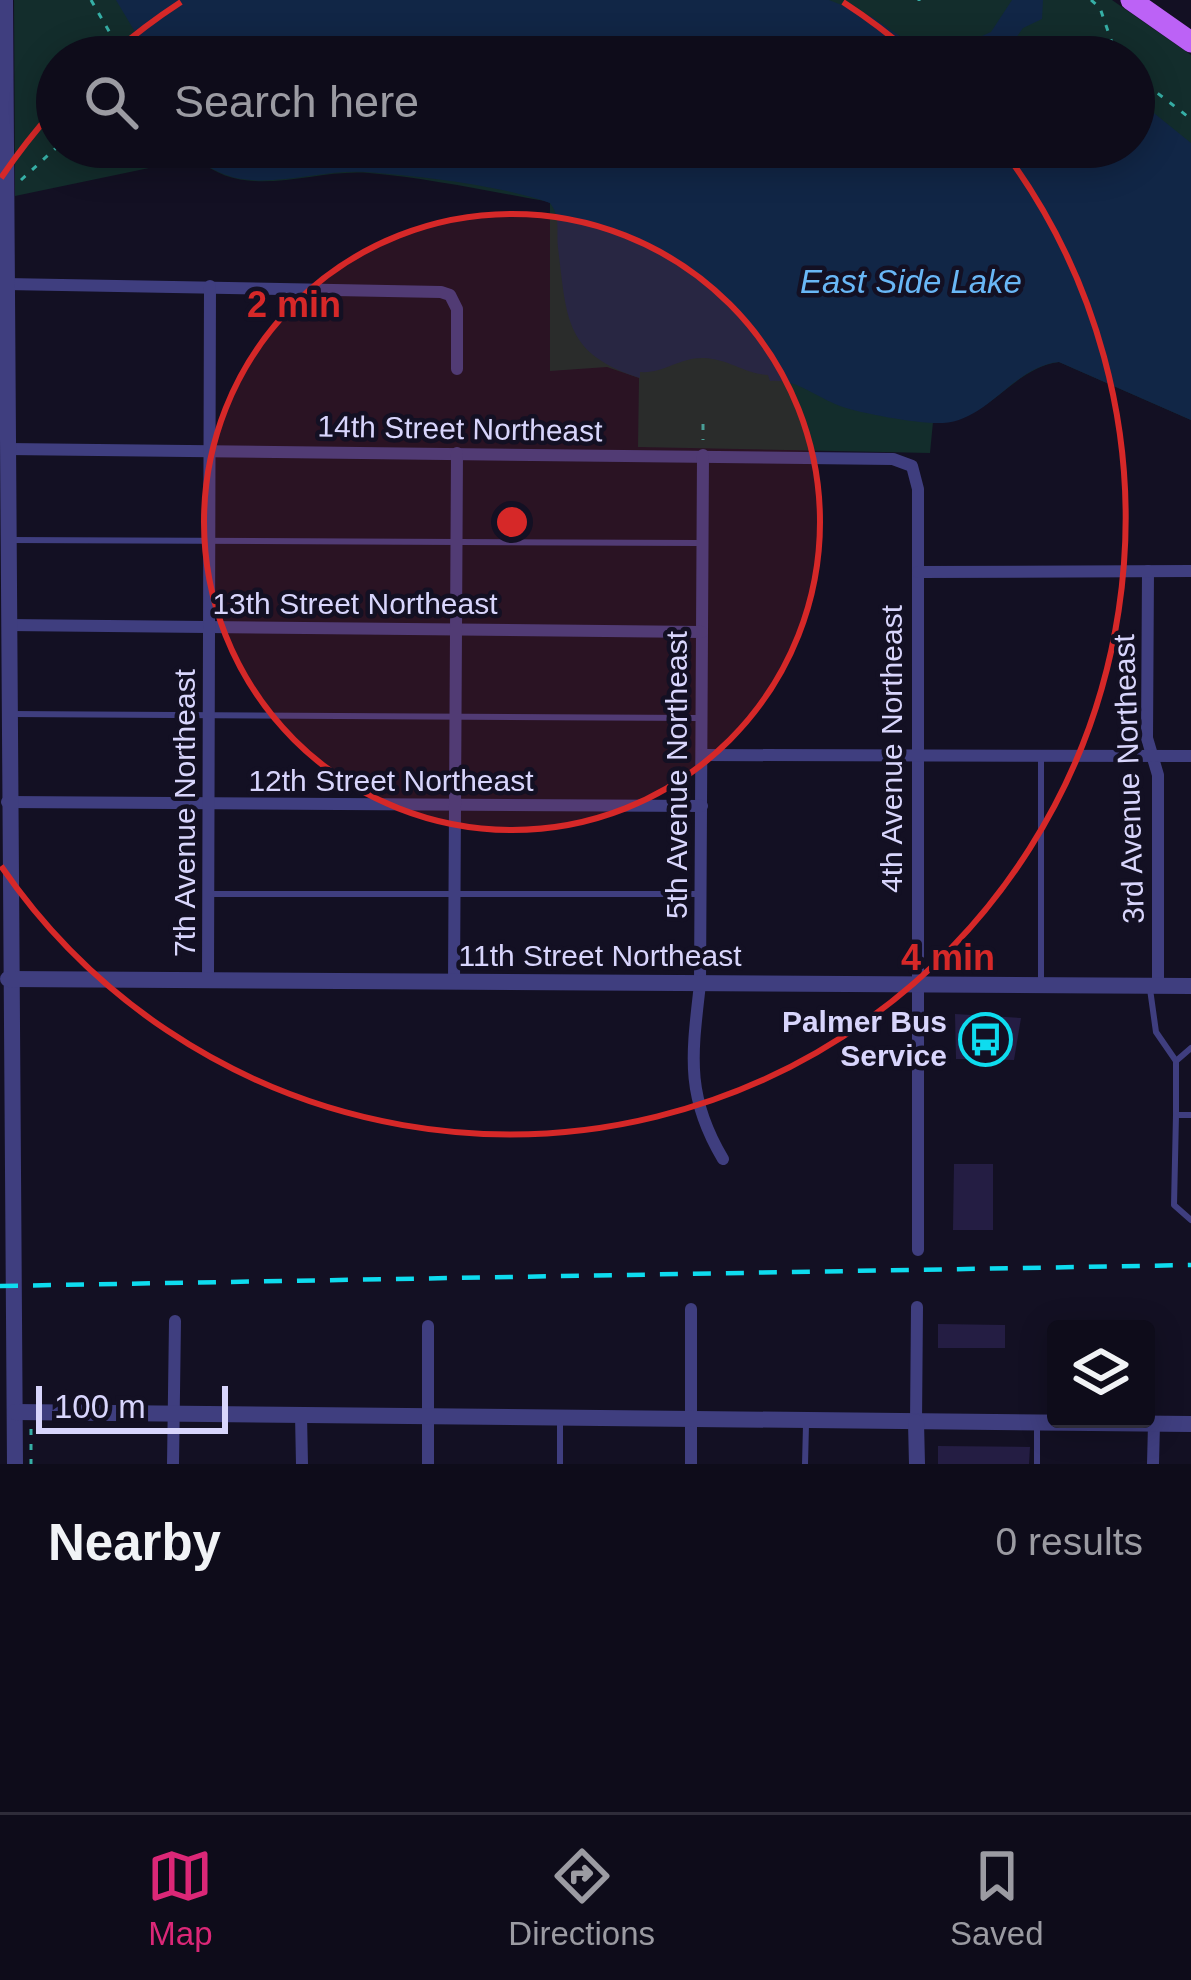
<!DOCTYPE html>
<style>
body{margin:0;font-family:Arial,sans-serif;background:#171523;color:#f1f3f6}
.controls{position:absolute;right:36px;bottom:36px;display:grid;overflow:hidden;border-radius:12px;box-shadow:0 6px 30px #0003}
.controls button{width:108px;height:108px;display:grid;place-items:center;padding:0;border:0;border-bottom:3px solid #2e2c39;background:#0e0c1a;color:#f1f3f6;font:60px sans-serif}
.scale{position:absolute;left:36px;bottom:30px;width:192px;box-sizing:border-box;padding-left:12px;border:6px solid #d8d5fc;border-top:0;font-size:33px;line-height:42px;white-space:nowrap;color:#d8d5fc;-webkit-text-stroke:9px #131023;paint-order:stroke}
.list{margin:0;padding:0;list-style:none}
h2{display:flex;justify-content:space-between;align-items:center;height:156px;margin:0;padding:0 48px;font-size:51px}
h2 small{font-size:39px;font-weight:400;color:#9b9ba2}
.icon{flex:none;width:66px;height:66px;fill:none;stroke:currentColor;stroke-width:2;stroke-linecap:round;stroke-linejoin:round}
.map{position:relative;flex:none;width:1191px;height:1464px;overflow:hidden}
.search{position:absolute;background:#0e0c1a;box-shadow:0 6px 30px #0003;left:36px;right:36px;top:36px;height:132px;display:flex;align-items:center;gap:30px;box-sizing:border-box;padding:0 42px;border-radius:66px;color:#9b9ba2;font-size:45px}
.sheet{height:348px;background:#0e0c1a}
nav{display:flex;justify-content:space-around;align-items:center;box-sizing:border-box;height:168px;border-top:3px solid #2e2c39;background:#0e0c1a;font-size:33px;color:#9b9ba2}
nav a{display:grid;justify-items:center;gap:6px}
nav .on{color:#db2777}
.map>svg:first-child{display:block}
.green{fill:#132d2c;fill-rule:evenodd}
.water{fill:#112646}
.building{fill:#241d43}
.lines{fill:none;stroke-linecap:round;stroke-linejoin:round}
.path{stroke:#36afa6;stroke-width:3;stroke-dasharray:6 9;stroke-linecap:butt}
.service{stroke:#3f3e7f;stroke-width:6}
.minor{stroke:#3f3e7f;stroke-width:12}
.tertiary{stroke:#3f3e7f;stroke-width:16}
.primary{stroke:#bc62f6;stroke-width:21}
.rail{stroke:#0edcef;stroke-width:4.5;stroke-dasharray:18 15;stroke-linecap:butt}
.ring{fill:none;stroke:#d62828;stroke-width:6}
.labels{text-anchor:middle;stroke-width:9;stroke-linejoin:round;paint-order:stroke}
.street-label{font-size:30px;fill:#d8d5fc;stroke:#131023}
.poi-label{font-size:30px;font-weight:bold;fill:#d8d5fc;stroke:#131023;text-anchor:end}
.water-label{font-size:33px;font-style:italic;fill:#69b7f6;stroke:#131023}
.centre{fill:#d62828;stroke:#131023;stroke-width:6}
.ring-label{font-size:36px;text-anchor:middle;font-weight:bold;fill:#d62828;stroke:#131023;stroke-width:9;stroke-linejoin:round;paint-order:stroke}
</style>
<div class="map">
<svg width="1191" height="1464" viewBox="0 0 1191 1464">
<rect width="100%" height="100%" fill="#131023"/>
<path class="green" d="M14,0H1112L1191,55V420L1059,362C1011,368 984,427 933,422L930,453L638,447L639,378L607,367L550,371V203L545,201C487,191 428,178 369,173C312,168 245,203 197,158L15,196ZM57,57H1134V147H57Z"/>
<g class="water">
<path d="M116,0H829L872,17L916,47L941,54L991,32L1012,0H1043L1042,19L1023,28L1002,57H150Z"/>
<path d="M1134,97L1191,143V420L1059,362C1014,366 988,421 943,423C919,424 863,414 840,406C815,397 798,379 770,381L768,375C745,374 729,359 704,358C680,357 663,374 640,372V378C564,354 567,318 558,248C556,231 561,217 550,203C500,185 419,176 365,172C305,168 233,206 189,147H1134Z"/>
</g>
<g class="building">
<path d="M955,1014L1021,1018L1014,1060L956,1059Z"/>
<path d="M954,1164H993V1230H953Z"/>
<path d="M938,1324L1005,1325V1348H938Z"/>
<path d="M938,1446L1030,1447L1029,1464H938Z"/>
</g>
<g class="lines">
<g class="path">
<path d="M91,0L124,57"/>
<path d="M1091,0L1100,8L1117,57"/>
<path d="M919,1V0"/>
<path d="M1134,75L1191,119"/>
<path d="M21,180L57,147"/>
<path d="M703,424V440"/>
<path d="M31,1429V1464"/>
</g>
<g class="service">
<path d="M10,540L699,543"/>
<path d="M10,714L699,718"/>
<path d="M1041,759V980"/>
<path d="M208,894H697"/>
<path d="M1150,989L1156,1032L1176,1061V1115H1191"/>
<path d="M1176,1061L1191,1048"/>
<path d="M1176,1115L1174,1205L1191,1220"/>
<path d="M1037,1427V1464"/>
<path d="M560,1464V1422"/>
<path d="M805,1464L806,1425"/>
</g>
<g class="minor">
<path d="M6,284L441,292L450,295L457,309V369"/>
<path d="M7,449L893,459L912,466L918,489V1250"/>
<path d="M703,455L700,984C692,1055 685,1095 723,1159"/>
<path d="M1148,571L1147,738L1158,775V986"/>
<path d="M918,572L1191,571"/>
<path d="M8,625L702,632"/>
<path d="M702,755L1191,756"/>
<path d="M7,802L702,806"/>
<path d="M208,980L210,286"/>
<path d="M454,982L457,453"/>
<path d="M428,1326V1464"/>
<path d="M301,1415L302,1464"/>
<path d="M916,1422L917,1307"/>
<path d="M173,1464L175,1321"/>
<path d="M691,1464V1309"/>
<path d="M1153,1464L1154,1424"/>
</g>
<g class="tertiary">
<path d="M5,0L15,1464"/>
<path d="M8,979L1191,986"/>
<path d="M15,1412L1191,1424"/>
<path d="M916,1422L917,1464"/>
</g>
<path class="primary" d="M1131,0L1191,42"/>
<path class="rail" d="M0,1286L1191,1265"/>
</g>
<circle cx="512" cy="522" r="308" fill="#d62828" fill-opacity=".12"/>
<g class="ring">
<circle cx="512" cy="522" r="308"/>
<path d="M1 178A616 616 0 0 1 54 110M112 54A616 616 0 0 1 181 2M843 2A616 616 0 0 1 912 54M1001 147A616 616 0 1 1 1 866"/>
</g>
<defs>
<symbol id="bus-ring" viewBox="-11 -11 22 22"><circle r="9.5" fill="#131023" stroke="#0edcef" stroke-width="1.5"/><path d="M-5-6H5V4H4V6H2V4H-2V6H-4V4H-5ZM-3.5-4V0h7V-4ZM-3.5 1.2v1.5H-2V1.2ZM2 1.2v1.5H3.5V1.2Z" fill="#0edcef"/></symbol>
</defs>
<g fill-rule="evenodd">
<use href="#bus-ring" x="956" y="1010" width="59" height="59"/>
</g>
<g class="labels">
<g class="street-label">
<text transform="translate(460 429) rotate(1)" y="10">14th Street Northeast</text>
<text x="355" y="614">13th Street Northeast</text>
<text transform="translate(892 749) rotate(-90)" y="10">4th Avenue Northeast</text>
<text transform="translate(677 775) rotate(-90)" y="10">5th Avenue Northeast</text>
<text transform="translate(1129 779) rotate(-92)" y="10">3rd Avenue Northeast</text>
<text x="391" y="791">12th Street Northeast</text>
<text transform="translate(185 813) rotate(-90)" y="10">7th Avenue Northeast</text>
<text x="600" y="966">11th Street Northeast</text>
</g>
<g class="poi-label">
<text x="947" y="1032">Palmer Bus<tspan x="947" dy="34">Service</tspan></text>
</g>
<g class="water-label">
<text x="911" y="293">East Side Lake</text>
</g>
</g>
<circle cx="512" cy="522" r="18" class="centre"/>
<g class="ring-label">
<text x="294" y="317">2 min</text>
<text x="948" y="970">4 min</text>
</g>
</svg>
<div class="controls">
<button><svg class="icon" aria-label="layers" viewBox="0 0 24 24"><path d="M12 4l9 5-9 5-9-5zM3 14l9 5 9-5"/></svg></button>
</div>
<div class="scale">100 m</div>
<div class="search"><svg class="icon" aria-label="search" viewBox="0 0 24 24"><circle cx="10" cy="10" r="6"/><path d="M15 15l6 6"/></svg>Search here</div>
</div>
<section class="sheet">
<h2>Nearby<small>0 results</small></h2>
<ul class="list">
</ul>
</section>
<nav>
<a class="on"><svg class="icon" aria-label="map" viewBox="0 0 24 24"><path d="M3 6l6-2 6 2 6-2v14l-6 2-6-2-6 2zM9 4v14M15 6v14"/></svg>Map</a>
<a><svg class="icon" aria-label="directions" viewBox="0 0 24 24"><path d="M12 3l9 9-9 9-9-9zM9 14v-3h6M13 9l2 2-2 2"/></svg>Directions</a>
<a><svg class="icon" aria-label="saved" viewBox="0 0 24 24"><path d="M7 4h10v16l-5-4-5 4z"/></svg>Saved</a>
</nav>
